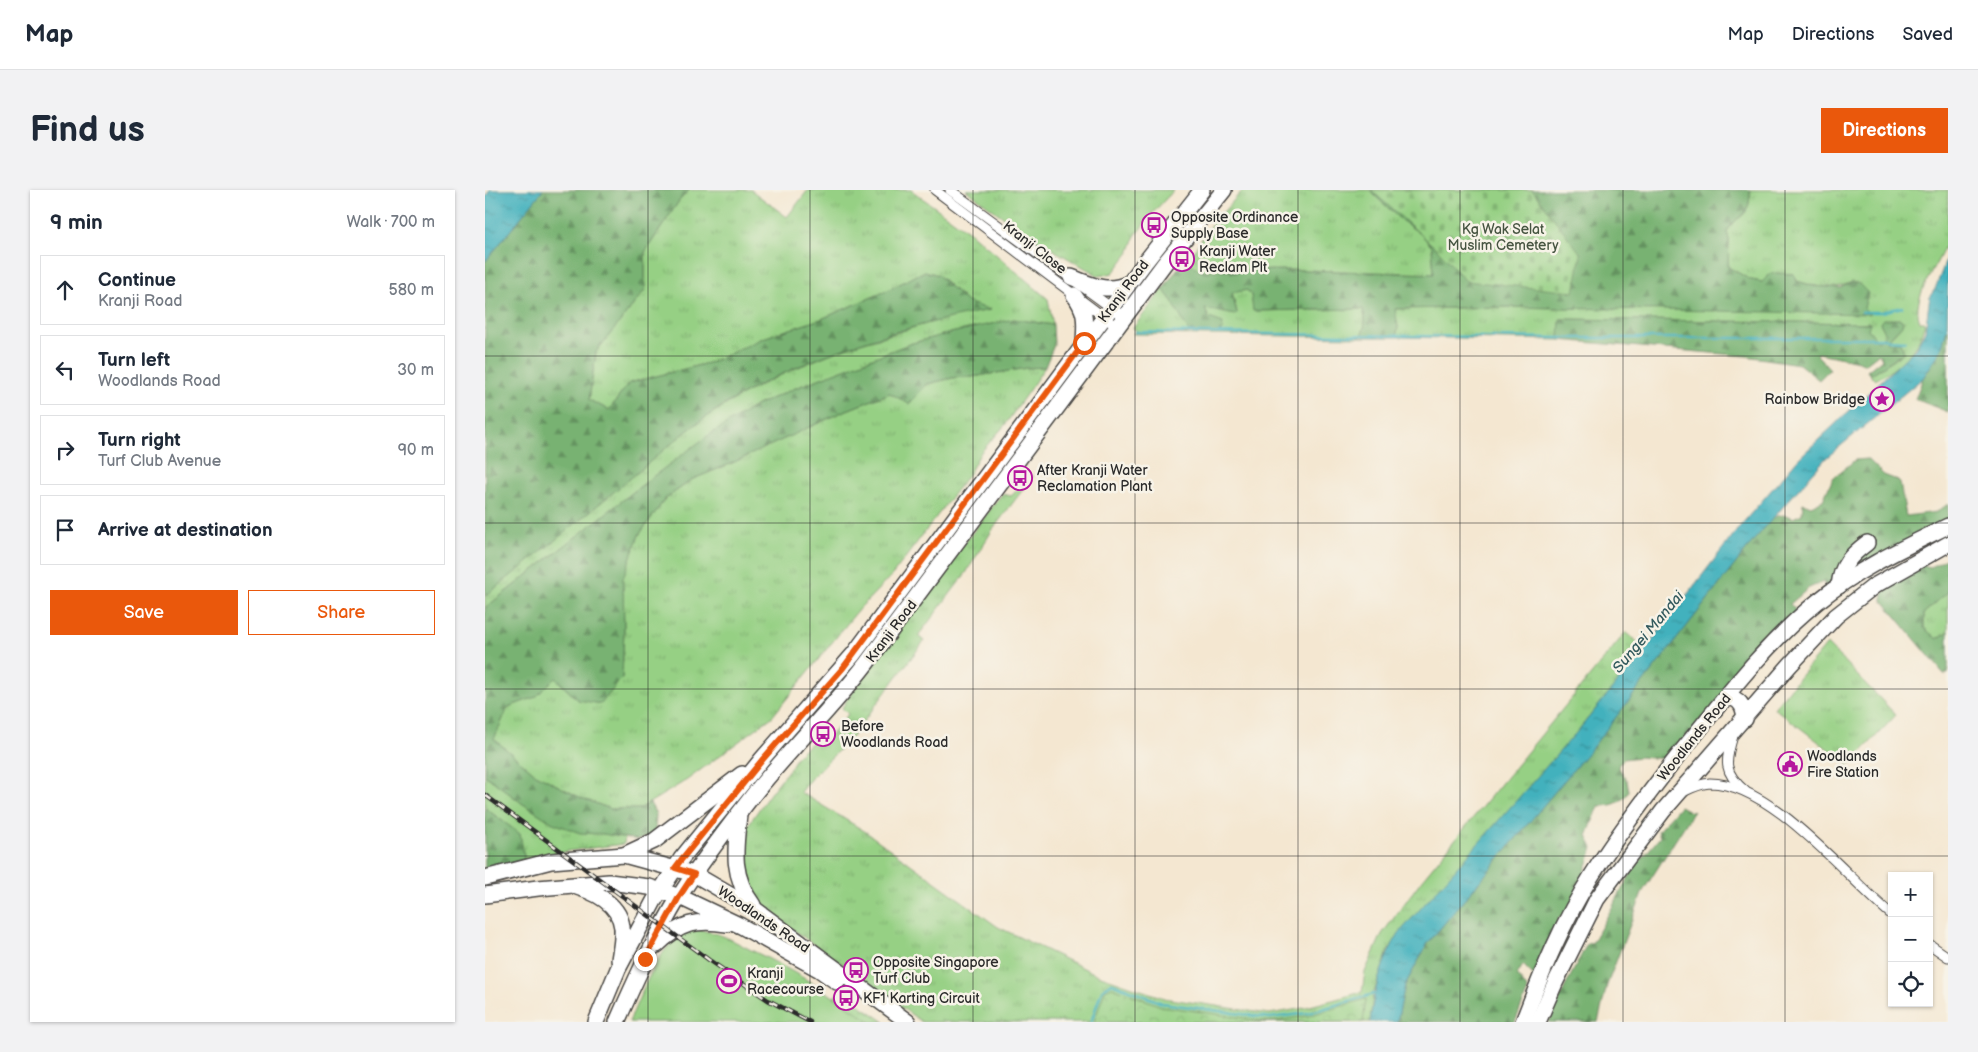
<!DOCTYPE html>
<meta charset="utf-8">
<style>
body{margin:0;font-family:"Balsamiq Sans",sans-serif;background:#f2f2f3;color:#1f2937}
.controls{position:absolute;right:15px;bottom:15px;display:grid;overflow:hidden;border-radius:0px;box-shadow:0 1px 4px #0004}
.controls button{width:45px;height:45px;display:grid;place-items:center;padding:0;border:0;border-bottom:1px solid #e0e1e3;background:#fff;color:#1f2937;font:25px sans-serif}
.stop{position:absolute;width:15px;height:15px;margin:-11px;border:4px solid #ea580c;border-radius:50%;background:#fff}
.stop.end{background:#ea580c;border-color:#fff;box-shadow:0 1px 5px #0008}
.list{margin:0;padding:0;list-style:none}
h2{display:flex;justify-content:space-between;align-items:center;height:65px;margin:0;padding:0 20px;font-size:21px}
h2 small{font-size:16px;font-weight:400;color:#747a83}
.list li{display:grid;grid-template-columns:32px 1fr auto;gap:15px;align-items:center;box-sizing:border-box;height:70px;margin:0 10px 10px;padding:0 10px;border:1px solid #e0e1e3;border-radius:0px}
.list b{display:block;font-size:19px;white-space:nowrap}
.list p{margin:0;font-size:16px;white-space:nowrap;color:#747a83}
.list em{font-size:16px;font-style:normal;color:#747a83}
.actions{display:flex;gap:10px;padding:15px 20px}
.actions a{flex:1;padding:11px 0;border:1px solid #ea580c;border-radius:0px;text-align:center;font-size:18px;color:#ea580c}
.actions .main{background:#ea580c;color:#fff}
.icon{flex:none;width:28px;height:28px;fill:none;stroke:currentColor;stroke-width:2;stroke-linecap:round;stroke-linejoin:round}
.map{position:relative;flex:none;width:1463px;height:832px;overflow:hidden;border-radius:0px}
header{display:flex;align-items:center;gap:30px;box-sizing:border-box;height:70px;padding:0 25px;background:#fff;border-bottom:1px solid #e0e1e3}
header strong{font-size:24px}
nav{display:flex;gap:28px;margin-inline-start:auto;font-size:18px}
.intro{display:flex;align-items:center;justify-content:space-between;box-sizing:border-box;height:120px;padding:0 30px}
h1{margin:0;font-size:35px}
.button{padding:12px 22px;border-radius:0px;background:#ea580c;color:#fff;font-size:18px;font-weight:700}
main{display:flex;gap:30px;padding:0 30px}
aside{flex:1;background:#fff;border-radius:0px;box-shadow:0 1px 4px #0004}
.map>svg:first-child{display:block}
.grass{fill:url(#grass-tufts);stroke:#607e58}
.forest{fill:url(#forest-firs);stroke:#526e4e}
.cemetery{fill:url(#cemetery-stones);stroke:#607e58}
.park{fill:url(#park-crowns);stroke:#607e58}
.pitch{fill:#96d084;stroke:#607e58}
.water{fill:url(#water-ripples);stroke:#366e74}
.lines{fill:none;stroke-linecap:round;stroke-linejoin:round}
.stream{stroke:#42b1bd;stroke-width:2.5}
.minor-casing{stroke:#494744;stroke-width:11}
.primary-casing{stroke:#494744;stroke-width:18}
.minor{stroke:#fff;stroke-width:9}
.primary{stroke:#fff;stroke-width:15}
.rail-casing{stroke:#2b2b2b;stroke-width:4.5}
.rail{stroke:#f7f3e8;stroke-width:2.5;stroke-dasharray:8;stroke-linecap:butt}
.route{stroke:#ea580c;stroke-width:6}
.grid{fill:none;stroke:#2b2b2b;stroke-width:1;stroke-opacity:0.55}
.labels{text-anchor:middle;stroke-width:5;stroke-linejoin:round;paint-order:stroke}
.poi-label{font-size:14px;fill:#2b2b2b;stroke:#f7f3e8;text-anchor:start}
.park-label{font-size:14px;fill:#465441;stroke:#f7f3e8}
.street-label{font-size:14px;fill:#2b2b2b;stroke:#f7f3e8}
.water-label{font-size:15px;font-style:italic;fill:#335a5e;stroke:#f7f3e8}
</style>
<header>
<strong>Map</strong>
<nav><a>Map</a><a>Directions</a><a>Saved</a></nav>
</header>
<div class="intro"><h1>Find us</h1><a class="button">Directions</a></div>
<main>
<aside>
<h2>9 min<small>Walk · 700 m</small></h2>
<ul class="list">
<li><svg class="icon" aria-label="ahead" viewBox="0 0 24 24"><path d="M12 20V5M6 11l6-6 6 6"/></svg><div><b>Continue</b><p>Kranji Road</p></div><em>580 m</em></li>
<li><svg class="icon" aria-label="left" viewBox="0 0 24 24"><path d="M17 20v-9H6M10 6l-5 5 5 5"/></svg><div><b>Turn left</b><p>Woodlands Road</p></div><em>30 m</em></li>
<li><svg class="icon" aria-label="right" viewBox="0 0 24 24"><path d="M7 20v-9h11M14 6l5 5-5 5"/></svg><div><b>Turn right</b><p>Turf Club Avenue</p></div><em>90 m</em></li>
<li><svg class="icon" aria-label="arrive" viewBox="0 0 24 24"><path d="M6 21V4h12l-3 4 3 4H6"/></svg><div><b>Arrive at destination</b></div></li>
</ul>
<div class="actions"><a class="main">Save</a><a>Share</a></div>
</aside>
<div class="map">
<svg width="1463" height="832" viewBox="0 0 1463 832">
<defs>
<pattern id="grass-tufts" width="24" height="20" patternUnits="userSpaceOnUse" patternTransform="scale(1.25)"><rect width="24" height="20" fill="#96d084"/><path d="M3 7l-1-3M5 7V3M7 7l1-3M15 17l-1-3M17 17v-4M19 17l1-3" fill="none" stroke="#81b372"/></pattern>
<pattern id="forest-firs" width="22" height="20" patternUnits="userSpaceOnUse" patternTransform="scale(1.25)"><rect width="22" height="20" fill="#78b272"/><path d="M5 1l3.5 6h-7zM16 11l3.5 6h-7z" fill="#63915e"/></pattern>
<pattern id="cemetery-stones" width="16" height="16" patternUnits="userSpaceOnUse" patternTransform="scale(1.25)"><rect width="16" height="16" fill="#96d084"/><path d="M2 7V4a2 2 0 0 1 4 0v3zM10 15v-3a2 2 0 0 1 4 0v3z" fill="#81b372"/></pattern>
<pattern id="park-crowns" width="20" height="18" patternUnits="userSpaceOnUse" patternTransform="scale(1.25)"><rect width="20" height="18" fill="#96d084"/><path d="M2 6a3 3 0 1 1 6 0M12 15a3 3 0 1 1 6 0" fill="none" stroke="#81b372"/></pattern>
<pattern id="water-ripples" width="26" height="14" patternUnits="userSpaceOnUse" patternTransform="scale(1.25)"><rect width="26" height="14" fill="#42b1bd"/><path d="M2 4q2-2 4 0t4 0M15 11q2-2 4 0t4 0" fill="none" stroke="#37909a"/></pattern>
</defs>
<rect width="100%" height="100%" fill="#f7f3e8"/>
<filter id="ink" filterUnits="userSpaceOnUse"><feTurbulence type="fractalNoise" baseFrequency=".02" numOctaves="2"/><feDisplacementMap in="SourceGraphic" scale="10" xChannelSelector="R" yChannelSelector="G"/><feConvolveMatrix kernelMatrix="1 2 1 2 8 2 1 2 1" color-interpolation-filters="sRGB"/></filter>
<filter id="wash" filterUnits="userSpaceOnUse"><feTurbulence type="fractalNoise" baseFrequency=".0096" numOctaves="4" result="noise"/><feDisplacementMap in="SourceGraphic" scale="20" xChannelSelector="R" yChannelSelector="G"/><feGaussianBlur stdDeviation="1.12" result="paint"/><feColorMatrix in="noise" values="0 0 0 0 0 0 0 0 0 0 0 0 0 0 0 0 0 1.4 0 .05"/><feComposite in="paint" operator="in"/></filter>
<g filter="url(#wash)">
<rect width="100%" height="100%" fill="#f4e7d1"/>
<g class="grass">
<path d="M204,0H266L302,27L323,0H426L486,43L563,109L568,135L529,129L461,144L424,154L308,199L270,216L170,285L0,418V406L214,231L262,202L302,182L359,158L461,128L504,120L482,112L453,85L440,81L399,102L336,129L278,148L227,172L144,193L124,220L104,210L111,162L160,100V62L194,11Z"/>
<path d="M481,0H689L665,26L650,46L645,61L628,83L614,86L544,46Z"/>
<path d="M758,0H884L916,30L936,44L947,57L949,84L818,80L714,81L703,70L723,39Z"/>
<path d="M1265,0H1463C1463,15 1463,32 1463,46C1458,72 1424,105 1435,132H1440C1435,159 1414,178 1390,190L1385,185L1414,166L1402,151L1417,135L1395,133L1401,144L1393,151L1383,139L1384,133L1076,129L1074,150L911,147L913,137L909,119L1024,117L1384,123L1379,118L1367,92C1348,101 1332,97 1312,91L1309,84L1286,83L1277,92L1266,90L1243,77L1244,50L1242,42C1251,22 1265,33 1265,0Z"/>
<path d="M678,99L687,111L724,129L720,119L752,122L747,102L763,100L766,105L769,121L878,119C881,129 881,140 874,147L648,144L651,140L648,138Z"/>
<path d="M560,177L520,235L496,262L483,285L408,384L374,419L287,527L202,590L154,619H126L96,608L49,583L9,549L23,517L50,507L70,488L93,510L137,488L139,438L137,388L154,345L180,309L208,289L245,274L357,222L405,203L424,214L442,194L472,187H487L542,178Z"/>
<path d="M549,285L508,339L481,383L433,446L439,451L366,548L327,587L315,602L381,642L513,737L613,785L679,808L784,824L814,819L877,802L880,782L897,744L936,691L1141,442L1160,459L1091,543L903,761L888,805L885,832H437L385,795L374,783L375,780L366,774L364,776L353,772L277,717L261,696L256,653L261,638L286,602L306,577L312,566L332,547L337,553L356,534L363,524L357,518L364,506L517,304L526,306Z"/>
<path d="M1463,402V442L1452,449L1439,438V423Z"/>
<path d="M1342,454L1411,525L1364,575L1289,518Z"/>
<path d="M0,585L38,614L118,644L140,647L139,654L83,661L40,672L35,644L0,618Z"/>
<path d="M354,801L400,832H370L345,813Z"/>
</g>
<g class="forest">
<path d="M58,0H204L194,11L160,62V100L111,162L104,210L124,220L144,193L227,172L278,148L336,129L399,102L440,81L453,85L482,112L505,120C407,138 296,173 214,232C193,247 173,265 153,282C102,324 52,366 0,406V72Z"/>
<path d="M884,0H1265C1265,33 1251,22 1242,42L1244,50L1243,77L1266,90L1277,92L1286,83L1309,84L1312,91L1328,96L1355,98L1367,92L1374,94L1383,103L1379,118L1385,124L1024,117L910,119L913,137L911,147H874C881,139 881,129 878,119L768,121L766,105L762,100L747,103L752,123L750,125L720,119L724,128L738,133L737,143L704,142L687,111L678,99L692,79L703,70L714,81L818,80L949,84L947,57L936,44L916,30Z"/>
<path d="M529,129L568,135L569,155L560,177L542,178L487,187H472L442,194L424,214L405,203L357,222L245,274L208,289L180,309L154,345L138,388L139,438L137,488L116,514L93,510L70,488L51,507L23,517L9,549L49,583L96,608L126,619H154L165,613L171,624L170,644L153,650L118,644L95,643L68,633L38,614L0,585V418L170,285L221,247L270,216L308,199L424,154L461,144Z"/>
<path d="M1075,129L1385,133L1383,139L1393,151L1401,144L1395,133L1398,129H1415L1418,131L1417,135L1402,151L1405,153L1415,152L1419,162L1385,185L1382,181L1397,169L1393,164L1380,174L1374,171L1333,163L1332,165L1345,179L1334,190L1314,174L1261,166L1074,150Z"/>
<path d="M1462,138H1463V222L1430,209L1438,188L1456,160Z"/>
<path d="M1383,269L1399,285L1412,290L1415,293L1421,326L1452,322L1463,314V332L1343,401L1338,392L1324,398L1305,414L1310,419L1311,426L1184,569L1155,567L1138,569L1133,576L1142,591L1144,601C1137,613 1128,616 1114,616L1102,646L1108,658L1094,699L1081,725L1074,728L1050,787L1038,775L1032,785L1043,800L1030,832H912L920,795L943,753L1110,554L1269,350C1281,337 1289,318 1308,328L1317,324L1318,313L1326,316L1338,310L1348,288L1370,270Z"/>
<path d="M1463,368V402L1439,423V438L1452,449L1463,442V484H1459L1397,410L1400,396L1436,375L1446,377Z"/>
<path d="M1195,616L1206,622L1209,621L1158,701L1122,795L1113,832H1064L1080,797L1102,754L1108,752L1149,678L1175,647L1173,641Z"/>
<path d="M0,618L35,644L40,672L0,680Z"/>
</g>
<path class="cemetery" d="M886,0H1047L1096,64L1089,102L981,91L953,60Z"/>
<path class="park" d="M627,797L676,816L785,832L823,826L881,809L878,832H609L620,800Z"/>
<path class="pitch" d="M212,740C232,741 249,751 266,760C309,780 347,805 386,832H144C154,809 176,750 201,742C204,741 208,741 212,740Z"/>
<g class="water">
<path d="M5,0H58L0,72V7Z"/>
<path d="M1463,65L1462,138L1456,160L1449,171L1438,188L1341,268L1269,350L1110,554L943,753L920,795L912,832H885C889,799 897,771 914,743L1091,543L1160,459L1256,335L1314,268L1430,159L1440,141L1445,106L1450,99Z"/>
</g>
<g class="lines">
<g class="stream">
<path d="M1377,122H1397L1417,117"/>
<path d="M650,142L1072,148H1400L1404,150L1420,151"/>
<path d="M606,832L617,800L627,793L677,813L785,828L823,823L889,804"/>
</g>
</g>
</g>
<g filter="url(#ink)">
<g class="lines">
<defs>
<g id="minor">
<path d="M450,0L632,137"/>
<path d="M465,0L639,127"/>
<path d="M1248,546C1240,572 1238,582 1260,601"/>
<path d="M1200,601C1208,597 1215,594 1225,593C1287,593 1362,688 1407,725"/>
<path d="M1444,754L1463,767"/>
</g>
<g id="primary">
<path d="M586,87C607,95 622,104 644,93"/>
<path d="M589,105C602,122 600,132 599,153"/>
<path d="M1354,396C1356,375 1366,365 1382,353"/>
<path d="M1238,510L1247,508C1257,511 1259,519 1260,529"/>
<path d="M254,625C250,660 246,685 268,715"/>
<path d="M139,665L169,651L257,584"/>
<path d="M0,688L66,671L139,665L209,684L271,720L423,832"/>
<path d="M92,697C115,704 140,718 137,746C137,754 135,762 134,770"/>
<path d="M0,705L53,698L124,692L164,697L195,707L256,736L335,780L352,792"/>
<path d="M172,755C195,733 211,729 242,734"/>
<path d="M111,832L133,779L169,711L196,669L277,569L368,465L661,71L717,0"/>
<path d="M132,832C151,789 170,747 194,707C215,673 241,640 265,609C302,562 345,521 381,474L679,74L739,0"/>
<path d="M1038,832C1057,782 1078,731 1107,685C1140,633 1178,584 1217,536C1252,492 1288,448 1332,412C1371,380 1418,358 1463,336"/>
<path d="M1053,832L1070,793L1112,709L1178,621L1305,475L1351,426L1389,396L1463,354"/>
</g>
</defs>
<use href="#minor" class="minor-casing"/>
<use href="#primary" class="primary-casing"/>
<use href="#minor" class="minor"/>
<use href="#primary" class="primary"/>
<defs>
<path id="rail" d="M0,605L224,770L283,810L325,832"/>
</defs>
<use href="#rail" class="rail-casing"/>
<use href="#rail" class="rail"/>
</g>
</g>
<g class="lines" filter="url(#ink)">
<path class="route" d="M160,769L194,707L209,684L190,678L196,670L278,569L358,478L599,153"/>
</g>
<path class="grid" d="M163,0V832M325,0V832M488,0V832M650,0V832M813,0V832M975,0V832M1138,0V832M1300,0V832M0,166H1463M0,333H1463M0,499H1463M0,666H1463"/>
<defs>
<symbol id="bus-ring" viewBox="-11 -11 22 22"><circle r="9.5" fill="#f7f3e8" stroke="#b5179e" stroke-width="1.5"/><path d="M-5-6H5V4H4V6H2V4H-2V6H-4V4H-5ZM-3.5-4V0h7V-4ZM-3.5 1.2v1.5H-2V1.2ZM2 1.2v1.5H3.5V1.2Z" fill="#b5179e"/></symbol>
<symbol id="sight-ring" viewBox="-11 -11 22 22"><circle r="9.5" fill="#f7f3e8" stroke="#b5179e" stroke-width="1.5"/><path d="M0-6L1.8-2.2L6-1.7L2.9 1.2L3.7 5.4L0 3.3L-3.7 5.4L-2.9 1.2L-6-1.7L-1.8-2.2Z" fill="#b5179e"/></symbol>
<symbol id="civic-ring" viewBox="-11 -11 22 22"><circle r="9.5" fill="#f7f3e8" stroke="#b5179e" stroke-width="1.5"/><path d="M-.6-6.5H3V-4.5H.6V-3L4-1V1h2V6H-6V1h2V-1L-.6-3ZM-1.2 2.5V6h2.4V2.5Z" fill="#b5179e"/></symbol>
<symbol id="stadium-ring" viewBox="-11 -11 22 22"><circle r="9.5" fill="#f7f3e8" stroke="#b5179e" stroke-width="1.5"/><path d="M0-5a6.5 5 0 1 0 0 10a6.5 5 0 1 0 0-10ZM-3.5-1.8h7v3.6h-7Z" fill="#b5179e"/></symbol>
</defs>
<g fill-rule="evenodd">
<use href="#bus-ring" x="655" y="21" width="28" height="28"/>
<use href="#bus-ring" x="683" y="55" width="28" height="28"/>
<use href="#sight-ring" x="1383" y="195" width="28" height="28"/>
<use href="#bus-ring" x="521" y="274" width="28" height="28"/>
<use href="#bus-ring" x="324" y="530" width="28" height="28"/>
<use href="#civic-ring" x="1291" y="560" width="28" height="28"/>
<use href="#bus-ring" x="357" y="766" width="28" height="28"/>
<use href="#stadium-ring" x="230" y="777" width="28" height="28"/>
<use href="#bus-ring" x="347" y="794" width="28" height="28"/>
</g>
<g class="labels">
<g class="poi-label">
<text x="686" y="32">Opposite Ordinance<tspan x="686" dy="16">Supply Base</tspan></text>
<text x="714" y="66">Kranji Water<tspan x="714" dy="16">Reclam Plt</tspan></text>
<text x="1380" y="214" text-anchor="end">Rainbow Bridge</text>
<text x="552" y="285">After Kranji Water<tspan x="552" dy="16">Reclamation Plant</tspan></text>
<text x="356" y="541">Before<tspan x="356" dy="16">Woodlands Road</tspan></text>
<text x="1322" y="571">Woodlands<tspan x="1322" dy="16">Fire Station</tspan></text>
<text x="388" y="777">Opposite Singapore<tspan x="388" dy="16">Turf Club</tspan></text>
<text x="262" y="788">Kranji<tspan x="262" dy="16">Racecourse</tspan></text>
<text x="378" y="813">KF1 Karting Circuit</text>
</g>
<g class="park-label">
<text x="1018" y="44">Kg Wak Selat<tspan x="1018" dy="16">Muslim Cemetery</tspan></text>
</g>
<g class="street-label">
<text transform="translate(550 57) rotate(38)" y="5">Kranji Close</text>
<text transform="translate(638 101) rotate(-53)" y="5">Kranji Road</text>
<text transform="translate(406 441) rotate(-53)" y="5">Kranji Road</text>
<text transform="translate(1209 547) rotate(-51)" y="5">Woodlands Road</text>
<text transform="translate(279 729) rotate(34)" y="5">Woodlands Road</text>
</g>
<g class="water-label">
<text transform="translate(1163 442) rotate(-50)" y="5">Sungei Mandai</text>
</g>
</g>
</svg>
<div class="controls">
<button>+</button>
<button>−</button>
<button><svg class="icon" aria-label="locate" viewBox="0 0 24 24"><circle cx="12" cy="12" r="6"/><path d="M12 2v4M12 18v4M2 12h4M18 12h4"/></svg></button>
</div>
<div class="stop" style="left:599px;top:153px"></div>
<div class="stop end" style="left:160px;top:769px"></div>
</div>
</main>
